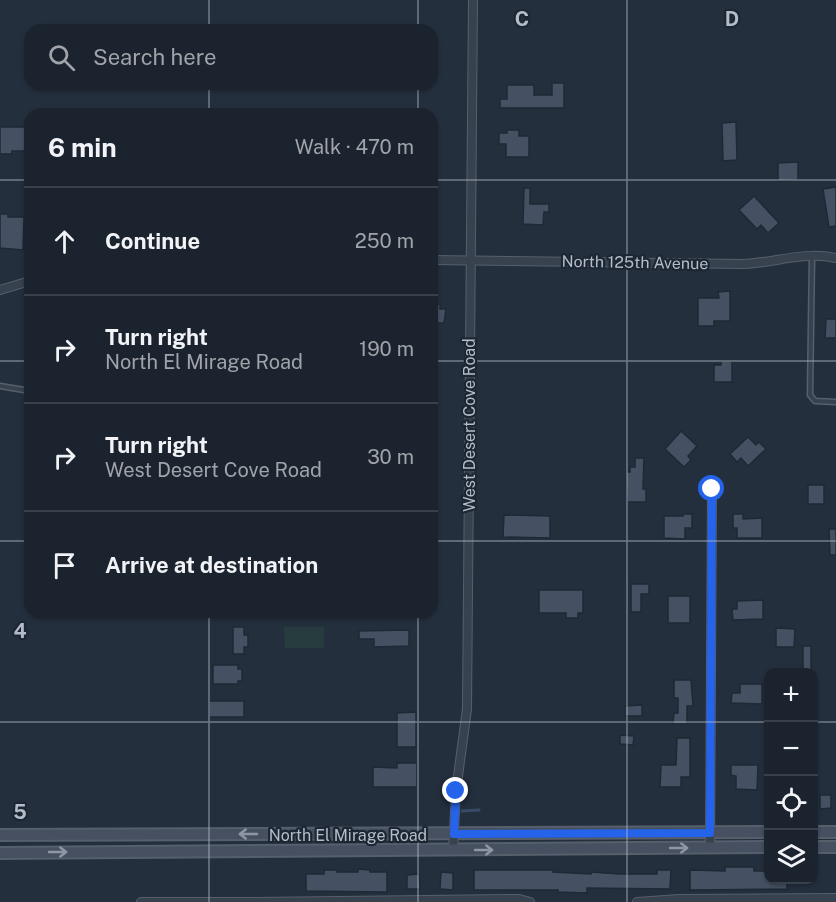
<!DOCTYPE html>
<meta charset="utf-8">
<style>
body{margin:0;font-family:"Public Sans",sans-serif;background:#242b36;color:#f1f3f6}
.controls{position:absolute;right:18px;bottom:18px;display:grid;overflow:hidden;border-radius:12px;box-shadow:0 2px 4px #0004}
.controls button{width:54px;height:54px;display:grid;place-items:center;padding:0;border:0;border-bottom:2px solid #39404a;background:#1b232e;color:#f1f3f6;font:30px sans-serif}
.stop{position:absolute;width:18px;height:18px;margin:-14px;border:4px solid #2563eb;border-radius:50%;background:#fff}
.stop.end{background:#2563eb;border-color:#fff;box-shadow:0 2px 6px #0008}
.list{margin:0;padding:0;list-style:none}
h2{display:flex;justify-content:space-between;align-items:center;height:78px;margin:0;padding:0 24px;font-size:26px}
h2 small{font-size:20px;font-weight:400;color:#a0a4aa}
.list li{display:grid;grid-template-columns:39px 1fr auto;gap:18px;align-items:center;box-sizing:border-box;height:108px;padding:0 24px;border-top:2px solid #39404a}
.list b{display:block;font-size:22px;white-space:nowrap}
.list p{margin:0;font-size:20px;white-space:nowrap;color:#a0a4aa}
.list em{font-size:20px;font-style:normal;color:#a0a4aa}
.icon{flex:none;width:33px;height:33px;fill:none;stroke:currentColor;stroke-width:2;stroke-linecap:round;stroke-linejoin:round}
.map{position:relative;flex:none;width:836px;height:902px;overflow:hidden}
.search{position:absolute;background:#1b232e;box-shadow:0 2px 4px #0004;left:24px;top:24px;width:414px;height:66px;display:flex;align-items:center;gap:15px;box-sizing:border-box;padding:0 21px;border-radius:18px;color:#a0a4aa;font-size:22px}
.panel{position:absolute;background:#1b232e;box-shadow:0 2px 4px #0004;left:24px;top:108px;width:414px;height:510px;border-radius:18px}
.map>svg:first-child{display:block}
.pitch{fill:#263c3f}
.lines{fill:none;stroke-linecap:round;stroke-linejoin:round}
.stream{stroke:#394c67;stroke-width:3}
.building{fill:#455162;stroke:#1f2835;stroke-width:1.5}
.service-casing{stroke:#565f6c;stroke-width:7}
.minor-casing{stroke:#565f6c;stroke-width:10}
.secondary-casing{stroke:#565f6c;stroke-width:14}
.service{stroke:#38414e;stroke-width:4}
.minor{stroke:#38414e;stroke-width:8}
.secondary{stroke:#465061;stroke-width:10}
.oneway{stroke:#8e96a5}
.route{stroke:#2563eb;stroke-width:8}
.grid{fill:none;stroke:#b4bcc9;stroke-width:1.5;stroke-opacity:0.55}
.labels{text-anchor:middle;stroke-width:4.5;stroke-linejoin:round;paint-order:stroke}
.street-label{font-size:16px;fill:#b4bcc9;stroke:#1d2633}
.grid-label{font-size:20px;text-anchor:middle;font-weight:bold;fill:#b4bcc9;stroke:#1d2633;stroke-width:4.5;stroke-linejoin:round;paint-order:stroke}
</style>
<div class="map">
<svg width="836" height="902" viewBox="0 0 836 902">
<rect width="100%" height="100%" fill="#242f3e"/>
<path class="pitch" d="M284,627H324V648H285Z"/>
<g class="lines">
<path class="stream" d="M462,811L479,810"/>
</g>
<g class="building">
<path d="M552,83H564V108H500V99H507V85H534V95H552Z"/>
<path d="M736,122L737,160L723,161L722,123Z"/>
<path d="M0,127H30V151H12V154H0Z"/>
<path d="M507,130H519V136H529V157H506V144H499V133H507Z"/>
<path d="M798,162V180L778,181V163Z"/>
<path d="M836,187V226L829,227L823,189Z"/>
<path d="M524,188H530V204H549V212H544L543,225L523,224Z"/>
<path d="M754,196L779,223L768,233L761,225L757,229L739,210Z"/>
<path d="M0,214H8V217H24L23,250L0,248Z"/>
<path d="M730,291V321H714V326H698V298H719L718,292Z"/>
<path d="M432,304H440V309H446L444,323H432Z"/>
<path d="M826,319H836V338H825Z"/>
<path d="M721,361H732V382H714V365H721Z"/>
<path d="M681,431L697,446L688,456L691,460L684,467L665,449Z"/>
<path d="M748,437L756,445L759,442L766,449L748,466L741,458L737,462L730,454Z"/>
<path d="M635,458H644L643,489H646V502H627L626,472H630V467H635Z"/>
<rect x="808" y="485" width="16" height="19"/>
<path d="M683,514H692V528H685V539L664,538V516H683Z"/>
<path d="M733,514H743V519L762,518V538H737V528H733Z"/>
<path d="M504,515L550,516V538L503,537Z"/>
<path d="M829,529H836V555H830Z"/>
<path d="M631,584H649V594H641V612H631Z"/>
<path d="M539,590H583V613H578V618H566V613H539Z"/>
<rect x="668" y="596" width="22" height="27"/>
<path d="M763,600V619L733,620L732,609H737V601Z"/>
<path d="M233,627H244V635H248V647H244V654H233Z"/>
<path d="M776,628L795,629L794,647H776Z"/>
<path d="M409,630V646L374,647V639H359V631Z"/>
<rect x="803" y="646" width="8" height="26"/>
<path d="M213,665H238V669H242V681H238V684H213Z"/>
<path d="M674,680H691L693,706H687V724H673L674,713H678V698H674Z"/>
<path d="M740,684H762V704L731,703L732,693H740Z"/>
<rect x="209" y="701" width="35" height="16"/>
<path d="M642,705V716H625V706Z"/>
<path d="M416,712V747H397V713Z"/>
<path d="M620,735L634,736L633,745L620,744Z"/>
<path d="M677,738H690V777H681V787H660L661,765H676Z"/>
<path d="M397,763H417V787H373V767L397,768Z"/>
<path d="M731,765H758L757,790L736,789V776L731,775Z"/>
<path d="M820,795H831V808L820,809Z"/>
<path d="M725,867H754V871H768V879H787V889L690,890V870L725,871Z"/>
<path d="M358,869L370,870V872H387V892L306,891V874H324V870H337V872H358Z"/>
<path d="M474,870H553V872L571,873L591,874V872L620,874H657V870H671L670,889L587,888V893L558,892V890H474Z"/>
<path d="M441,872L453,873V890L440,889Z"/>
<path d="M419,874L420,889H407V875Z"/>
</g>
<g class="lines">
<defs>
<g id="service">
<path d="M812,256L810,395L815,401L836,402"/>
<path d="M0,386L30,391"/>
</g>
<g id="minor">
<path d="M432,260L743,264C774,263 804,251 836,258"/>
<path d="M0,290L30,281"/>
<path d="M710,848L712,489"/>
<path d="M453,850L456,791L467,709L473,0"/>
<path d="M141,902H248"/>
<path d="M248,902L519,899L530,902"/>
<path d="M637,902L679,899L836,898"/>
</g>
<g id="secondary">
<path d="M814,832H836"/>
<path d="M0,835L768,832"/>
<path d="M814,847H836"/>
<path d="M0,853L768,847"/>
</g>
</defs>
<use href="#service" class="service-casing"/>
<use href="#minor" class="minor-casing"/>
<use href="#secondary" class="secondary-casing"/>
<use href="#service" class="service"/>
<use href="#minor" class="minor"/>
<use href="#secondary" class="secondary"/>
</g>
<defs><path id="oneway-shaft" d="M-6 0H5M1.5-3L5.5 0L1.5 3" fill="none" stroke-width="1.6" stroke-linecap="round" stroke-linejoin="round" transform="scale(1.5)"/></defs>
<g class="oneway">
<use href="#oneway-shaft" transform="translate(248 834) rotate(180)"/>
<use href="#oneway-shaft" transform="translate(679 848)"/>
<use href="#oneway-shaft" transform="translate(484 850)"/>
<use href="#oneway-shaft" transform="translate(58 852)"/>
</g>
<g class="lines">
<path class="route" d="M456,791L454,834L710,833L712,489"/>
</g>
<path class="grid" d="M209,0V30M418,0V30M627,0V902M209,84V114M418,84V114M0,180H30M432,180H836M0,361H30M432,361H836M0,541H30M432,541H836M209,612V902M418,612V902M0,722H768M814,722H836"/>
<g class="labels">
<g class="street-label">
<text transform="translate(635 262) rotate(1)" y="6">North 125th Avenue</text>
<text transform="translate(469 425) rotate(-90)" y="6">West Desert Cove Road</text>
<text x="348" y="841">North El Mirage Road</text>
</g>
</g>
<g class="grid-label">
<text x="522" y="26">C</text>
<text x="732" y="26">D</text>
<text x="20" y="638">4</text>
<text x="20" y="819">5</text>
</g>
</svg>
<div class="controls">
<button>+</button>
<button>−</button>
<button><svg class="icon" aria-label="locate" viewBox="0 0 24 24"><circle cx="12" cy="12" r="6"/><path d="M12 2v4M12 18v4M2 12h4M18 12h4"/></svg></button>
<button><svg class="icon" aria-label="layers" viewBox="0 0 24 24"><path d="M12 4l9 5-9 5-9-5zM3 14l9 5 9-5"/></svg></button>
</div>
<div class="stop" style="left:712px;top:489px"></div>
<div class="stop end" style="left:456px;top:791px"></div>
<div class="search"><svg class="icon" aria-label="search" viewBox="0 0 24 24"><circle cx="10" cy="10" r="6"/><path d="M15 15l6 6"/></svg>Search here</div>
<section class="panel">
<h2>6 min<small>Walk · 470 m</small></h2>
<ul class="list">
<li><svg class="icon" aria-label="ahead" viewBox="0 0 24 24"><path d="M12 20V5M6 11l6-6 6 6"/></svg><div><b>Continue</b></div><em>250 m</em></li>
<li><svg class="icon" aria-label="right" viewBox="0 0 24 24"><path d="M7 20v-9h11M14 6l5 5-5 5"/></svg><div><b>Turn right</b><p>North El Mirage Road</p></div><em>190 m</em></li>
<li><svg class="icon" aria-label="right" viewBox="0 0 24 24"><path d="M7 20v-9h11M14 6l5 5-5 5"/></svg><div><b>Turn right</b><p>West Desert Cove Road</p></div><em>30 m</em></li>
<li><svg class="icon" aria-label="arrive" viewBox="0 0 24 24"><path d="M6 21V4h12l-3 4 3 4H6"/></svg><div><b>Arrive at destination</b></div></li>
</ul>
</section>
</div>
